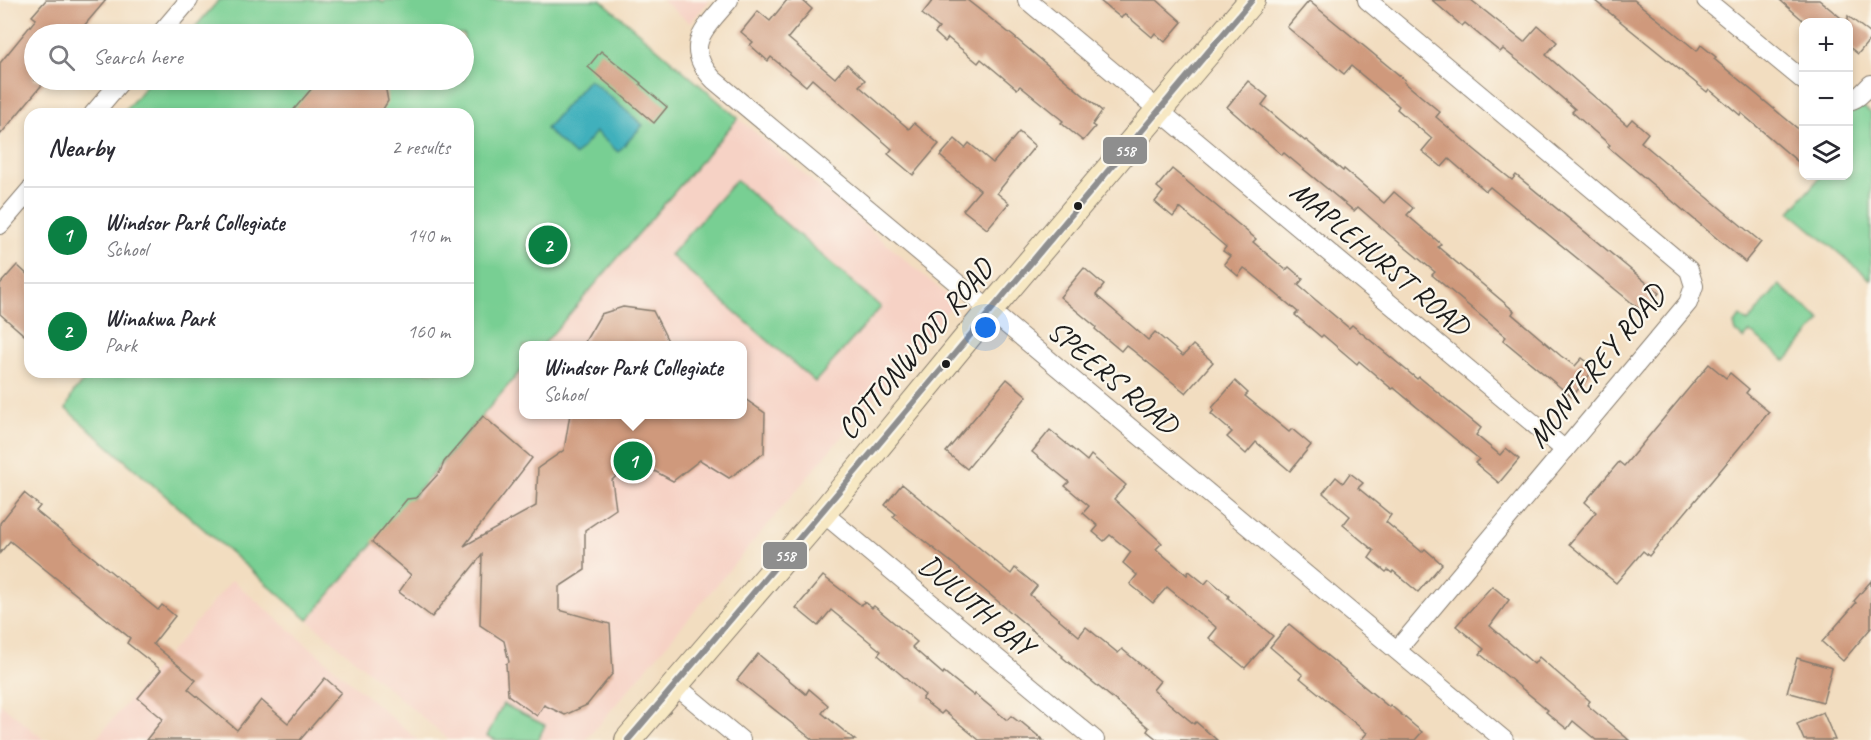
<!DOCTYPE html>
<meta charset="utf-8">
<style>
body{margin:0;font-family:Caveat,sans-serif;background:#f7f7f7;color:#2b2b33}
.controls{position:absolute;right:18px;top:18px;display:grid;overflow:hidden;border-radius:12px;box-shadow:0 3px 9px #0003}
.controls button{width:54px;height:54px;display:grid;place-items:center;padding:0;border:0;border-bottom:2px solid #e1e1e2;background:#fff;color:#2b2b33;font:30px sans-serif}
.you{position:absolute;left:986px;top:328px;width:21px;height:21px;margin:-15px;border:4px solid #fff;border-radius:50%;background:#1a73e8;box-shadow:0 0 0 9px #1a73e833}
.badge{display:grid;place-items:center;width:39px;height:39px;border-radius:50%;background:#0b8043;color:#fff;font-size:20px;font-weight:700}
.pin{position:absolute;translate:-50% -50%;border:3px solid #fff;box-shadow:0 2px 6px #0006}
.popup{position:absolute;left:519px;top:341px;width:228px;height:78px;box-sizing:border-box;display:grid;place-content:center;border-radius:12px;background:#fff;filter:drop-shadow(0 2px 4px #0005);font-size:20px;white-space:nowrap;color:#7c7c81}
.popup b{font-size:22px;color:#2b2b33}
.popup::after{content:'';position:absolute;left:50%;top:100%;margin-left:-12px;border:12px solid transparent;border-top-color:#fff}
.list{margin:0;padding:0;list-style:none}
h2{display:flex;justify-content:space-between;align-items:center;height:78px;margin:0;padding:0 24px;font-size:26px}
h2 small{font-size:20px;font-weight:400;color:#7c7c81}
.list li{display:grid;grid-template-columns:39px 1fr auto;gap:18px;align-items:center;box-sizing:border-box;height:96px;padding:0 24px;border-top:2px solid #e1e1e2}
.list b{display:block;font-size:22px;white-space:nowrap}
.list p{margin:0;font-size:20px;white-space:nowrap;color:#7c7c81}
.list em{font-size:20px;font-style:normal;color:#7c7c81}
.icon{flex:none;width:33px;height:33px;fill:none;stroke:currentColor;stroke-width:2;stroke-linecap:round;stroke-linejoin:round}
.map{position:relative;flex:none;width:1871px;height:740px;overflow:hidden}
.search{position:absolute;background:#fff;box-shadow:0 3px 9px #0003;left:24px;top:24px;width:450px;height:66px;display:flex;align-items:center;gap:15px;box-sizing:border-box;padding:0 21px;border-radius:33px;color:#7c7c81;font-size:22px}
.panel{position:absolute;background:#fff;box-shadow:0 3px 9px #0003;left:24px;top:108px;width:450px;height:270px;border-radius:18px}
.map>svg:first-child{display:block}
.built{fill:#f6d2c5}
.green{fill:#78cf93;stroke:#4a7658;stroke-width:1.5}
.water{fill:#41b0bc;stroke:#2e666c;stroke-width:1.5}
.building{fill:#cf997b}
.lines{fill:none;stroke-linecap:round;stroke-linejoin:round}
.street-casing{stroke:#877c6e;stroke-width:20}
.secondary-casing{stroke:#877c6e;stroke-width:28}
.street{stroke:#fff;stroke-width:18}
.secondary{stroke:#f7e8c3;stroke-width:26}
.bus-1-casing{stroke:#fbf7ec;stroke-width:10}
.bus-1{stroke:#8e8e8e;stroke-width:6}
.bus-dot{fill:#1c1c1c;stroke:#fbf7ec;stroke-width:2}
.labels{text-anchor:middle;stroke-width:4.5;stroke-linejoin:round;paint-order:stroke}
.street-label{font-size:30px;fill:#1c1c1c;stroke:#fbf7ec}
.line-badge{stroke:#fbf7ec;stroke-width:2}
.badge-label{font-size:16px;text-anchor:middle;font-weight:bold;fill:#fff}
</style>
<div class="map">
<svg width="1871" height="740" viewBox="0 0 1871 740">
<rect width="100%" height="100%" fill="#fbf7ec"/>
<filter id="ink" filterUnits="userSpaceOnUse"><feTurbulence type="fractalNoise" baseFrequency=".0167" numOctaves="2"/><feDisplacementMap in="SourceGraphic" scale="12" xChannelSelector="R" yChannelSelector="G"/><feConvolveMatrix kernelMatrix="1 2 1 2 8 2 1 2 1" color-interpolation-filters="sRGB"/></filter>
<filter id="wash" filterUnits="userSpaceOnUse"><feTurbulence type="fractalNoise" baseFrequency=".008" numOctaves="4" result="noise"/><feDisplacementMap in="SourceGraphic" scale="24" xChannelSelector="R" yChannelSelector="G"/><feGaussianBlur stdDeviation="1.35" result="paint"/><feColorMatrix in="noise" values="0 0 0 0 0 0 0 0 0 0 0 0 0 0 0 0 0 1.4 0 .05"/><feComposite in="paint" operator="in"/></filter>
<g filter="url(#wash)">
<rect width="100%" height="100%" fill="#f2ddc0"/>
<g class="built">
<path d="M662,0H710L690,23Z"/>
<path d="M738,118L955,302L586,740H449L308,620L523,368L524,414H742V346L543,345Z"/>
<path d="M232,580L418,740H95Z"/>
<path d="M0,703L44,740H0Z"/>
</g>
<g class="green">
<path d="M219,0H379L383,3L386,0H601L738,118L543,345L524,346L523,368L308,620L66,409L73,393L91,372H468V114H122L151,80H464V34H189Z"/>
<path d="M1863,107L1871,113V280L1790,212L1821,176H1848L1849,112Z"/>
<path d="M736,180L881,307L815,382L670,255Z"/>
<path d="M1779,285L1821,320L1786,361L1750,332L1744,339L1736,332L1734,324L1740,316L1748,322Z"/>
<path d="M503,704L545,725L538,740H496L487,736Z"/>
</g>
<path class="water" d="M589,79L643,125L618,152L596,132L575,156L546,129Z"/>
<g id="blocks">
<g class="building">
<path d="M46,0H106L77,34H34V80H46L0,135V63L36,19L32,16Z"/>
<path d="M787,0H802L812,9L788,38L835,78L847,64L865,80L859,86L909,129L914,123L939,144L913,175L888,154L892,149L812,79L806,86L771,57L768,61L750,45L753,42L741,32L758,11L770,21Z"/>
<path d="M933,0H967L1013,36L1102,111L1092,125L1095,127L1083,141L1061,123L1063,121L1020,86L1017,89L981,59L978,63L948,38L945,42L935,33L939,28L922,14Z"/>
<path d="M1099,0H1157L1182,22L1165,42L1155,33L1152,37L1125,14L1121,18Z"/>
<path d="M1432,0H1471L1524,42L1538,26L1557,42L1546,55L1627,125L1632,119L1648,133L1641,142L1761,242L1745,262L1608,147L1610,145L1572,112L1575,109L1532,72L1503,49L1500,52L1465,23L1462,26Z"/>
<path d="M1594,0H1634L1697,51L1701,45L1716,57L1714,59L1803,133V166L1741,113L1740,115L1709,89L1707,92Z"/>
<path d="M1780,0H1819L1846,22H1805Z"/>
<path d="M1309,1L1405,80L1404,82L1440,112L1436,117L1475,150L1512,180L1516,175L1659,293L1643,312L1490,187L1486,191L1449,159L1442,167L1422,151L1432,139L1397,109L1399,106L1351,66L1344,74L1287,27Z"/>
<path d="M1848,16L1871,34V38L1858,54L1848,46Z"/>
<path d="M601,51L641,83L640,84L667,107L654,123L588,67Z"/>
<path d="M319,80H379L385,85L388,101L380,114H290Z"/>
<path d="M1248,81L1268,97L1262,105L1305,141L1306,140L1343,171L1344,169L1384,203L1394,192L1413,208L1407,215L1441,244L1438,247L1514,311L1512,314L1561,356L1575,366L1582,358L1595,368L1572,397L1503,340L1506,337L1432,275L1435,272L1390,235L1358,207L1354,211L1284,153L1282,155L1227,107Z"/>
<path d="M1019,132L1035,146L997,193L1009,203L987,229L963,210L980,190L940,156L955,139L965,148L969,143L993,163Z"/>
<path d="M1172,169L1256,239L1253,242L1286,270L1289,267L1303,279L1298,285L1349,328L1352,325L1417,379L1419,377L1481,428L1476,435L1500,455L1506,448L1519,459L1499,483L1475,463L1479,459L1394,388L1392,389L1359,361L1357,364L1323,335L1321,337L1295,315L1298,312L1251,273L1244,268L1238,276L1224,264L1230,256L1223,251L1226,247L1180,208L1173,217L1155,202L1163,192L1157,187Z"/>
<path d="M17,265L30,277V340L0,314V284Z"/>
<path d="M1084,268L1104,285L1096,295L1148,340L1155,332L1183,356L1193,345L1213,362L1186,393L1126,345L1121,351L1095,329L1096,327L1060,297Z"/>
<path d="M623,307L653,311L670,345H583L601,314Z"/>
<path d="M1709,364L1726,378L1730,373L1749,389L1746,393L1769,412L1649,556L1643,551L1616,583L1569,544L1596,512L1585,502L1619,462L1624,466Z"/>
<path d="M1007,379L1027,396L967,469L946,452Z"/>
<path d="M1235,381L1248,393L1245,396L1289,432L1292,429L1311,445L1290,471L1256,442L1246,454L1227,437L1232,432L1211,414L1214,410L1212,408Z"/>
<path d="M742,397L765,413L764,453L729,478L700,460L673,481L634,460L612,480L616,509L585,530V570L559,587V610L610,624L613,673L587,705L565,715L544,705L537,716L508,695L506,664L509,662L504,641L480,625L482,555L432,617L399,592L411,575L372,542L407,499L416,498L440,472L444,462L483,416L532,458L464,546L536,506L538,468L564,450L570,414H742Z"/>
<path d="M1050,430L1087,461L1091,455L1126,485L1114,499L1162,543L1156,549L1187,575L1189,571L1205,584L1209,579L1229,596L1228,598L1273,636L1245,668L1209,638L1217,628L1167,587L1153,603L1130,584L1137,575L1123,563L1131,552L1110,535L1104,541L1093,532L1098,526L1083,513L1089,506L1065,486L1069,482L1032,452Z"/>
<path d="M1350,473L1363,483L1358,488L1391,515L1386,522L1422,552L1425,549L1442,564L1418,592L1393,571L1392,573L1388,570L1386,572L1369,558L1374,551L1343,525L1350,516L1323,493L1336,477L1343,483Z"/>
<path d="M902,484L1011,574L1015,568L1037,586L1030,595L1079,636L1086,627L1118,653L1122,649L1160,681L1153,690L1194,724L1196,722L1217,740H1158L1147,731L1149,728L1062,657L1063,656L951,562L893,517L896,514L885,505Z"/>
<path d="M24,493L40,506L36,511L158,610L162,605L175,616L153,644L196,680L188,689L237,730L261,700L288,723L325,678L341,692L300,740H146L163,719L138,698L161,670L127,643L130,638L10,541L0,553V523Z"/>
<path d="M823,576L861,605L864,602L872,608L874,606L917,642L912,647L943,674L944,672L974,696L975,694L1007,720L1011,716L1019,722L1020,721L1043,740H979L944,711L941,714L922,699L925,695L878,655L881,651L831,610L818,626L796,608Z"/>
<path d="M1871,581V628L1843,661L1822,642L1856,603L1854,601Z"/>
<path d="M1492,586L1509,600L1490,626L1534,664L1539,657L1590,701L1587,705L1629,740H1596L1573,721L1567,729L1546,712L1548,710L1480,654L1484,649L1456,626Z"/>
<path d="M1289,624L1389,707L1390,705L1422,732L1415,740H1361L1367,733L1300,678L1303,675L1270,647Z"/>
<path d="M758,654L806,694L809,689L828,705L822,713L855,740H813L737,680Z"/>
<path d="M1797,658L1832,668L1823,702L1787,692Z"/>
<path d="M1823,712L1835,740H1804L1797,724Z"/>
</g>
</g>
</g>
<g filter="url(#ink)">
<use href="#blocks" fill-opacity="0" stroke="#877c6e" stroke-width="1.5"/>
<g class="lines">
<defs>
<g id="street">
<path d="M729,0C705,29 681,46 714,80L1504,740"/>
<path d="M1027,0L1565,450"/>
<path d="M1367,0L1689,270L1694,286L1688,303L1397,650"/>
<path d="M1706,0L1804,81"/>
<path d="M160,34L189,0"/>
<path d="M1848,101C1858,100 1865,90 1871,84"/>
<path d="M93,114L122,80"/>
<path d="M0,225L30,190"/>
<path d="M823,513L1095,740"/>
<path d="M675,685L741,740"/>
</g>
<path id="secondary" d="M628,740L823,513L989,311L1252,0"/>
</defs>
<use href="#street" class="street-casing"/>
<use href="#secondary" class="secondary-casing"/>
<use href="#street" class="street"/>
<use href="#secondary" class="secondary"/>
<defs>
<path id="bus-1" d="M628,740C838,495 1044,246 1252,0"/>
</defs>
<use href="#bus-1" class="bus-1-casing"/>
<use href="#bus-1" class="bus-1"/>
</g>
</g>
<g class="bus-dot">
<circle cx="1078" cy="206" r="5"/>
<circle cx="946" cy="364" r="5"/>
</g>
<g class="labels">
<g class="street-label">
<text transform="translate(1380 258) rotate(40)" y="10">MAPLEHURST ROAD</text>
<text transform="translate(915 349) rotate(-50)" y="10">COTTONWOOD ROAD</text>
<text transform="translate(1596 366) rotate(-51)" y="10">MONTEREY ROAD</text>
<text transform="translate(1113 377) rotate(40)" y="10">SPEERS ROAD</text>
<text transform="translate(977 605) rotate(40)" y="10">DULUTH BAY</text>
</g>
</g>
<g class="line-badge">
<rect x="1102" y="136" width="46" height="29" rx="6" fill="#8e8e8e"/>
<rect x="762" y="541" width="46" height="29" rx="6" fill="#8e8e8e"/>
</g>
<g class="badge-label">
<text x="1125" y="156">558</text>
<text x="785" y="561">558</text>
</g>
</svg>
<div class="controls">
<button>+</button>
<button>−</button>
<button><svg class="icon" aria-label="layers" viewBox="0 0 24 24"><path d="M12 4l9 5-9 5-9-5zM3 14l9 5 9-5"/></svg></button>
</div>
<div class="you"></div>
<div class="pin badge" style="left:633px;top:461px">1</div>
<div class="popup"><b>Windsor Park Collegiate</b>School</div>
<div class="pin badge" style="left:548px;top:245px">2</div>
<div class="search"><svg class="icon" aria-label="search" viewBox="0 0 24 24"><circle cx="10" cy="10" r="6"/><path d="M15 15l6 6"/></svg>Search here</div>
<section class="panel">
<h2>Nearby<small>2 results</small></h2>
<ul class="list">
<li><span class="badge">1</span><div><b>Windsor Park Collegiate</b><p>School</p></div><em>140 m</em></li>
<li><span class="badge">2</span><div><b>Winakwa Park</b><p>Park</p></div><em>160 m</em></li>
</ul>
</section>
</div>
